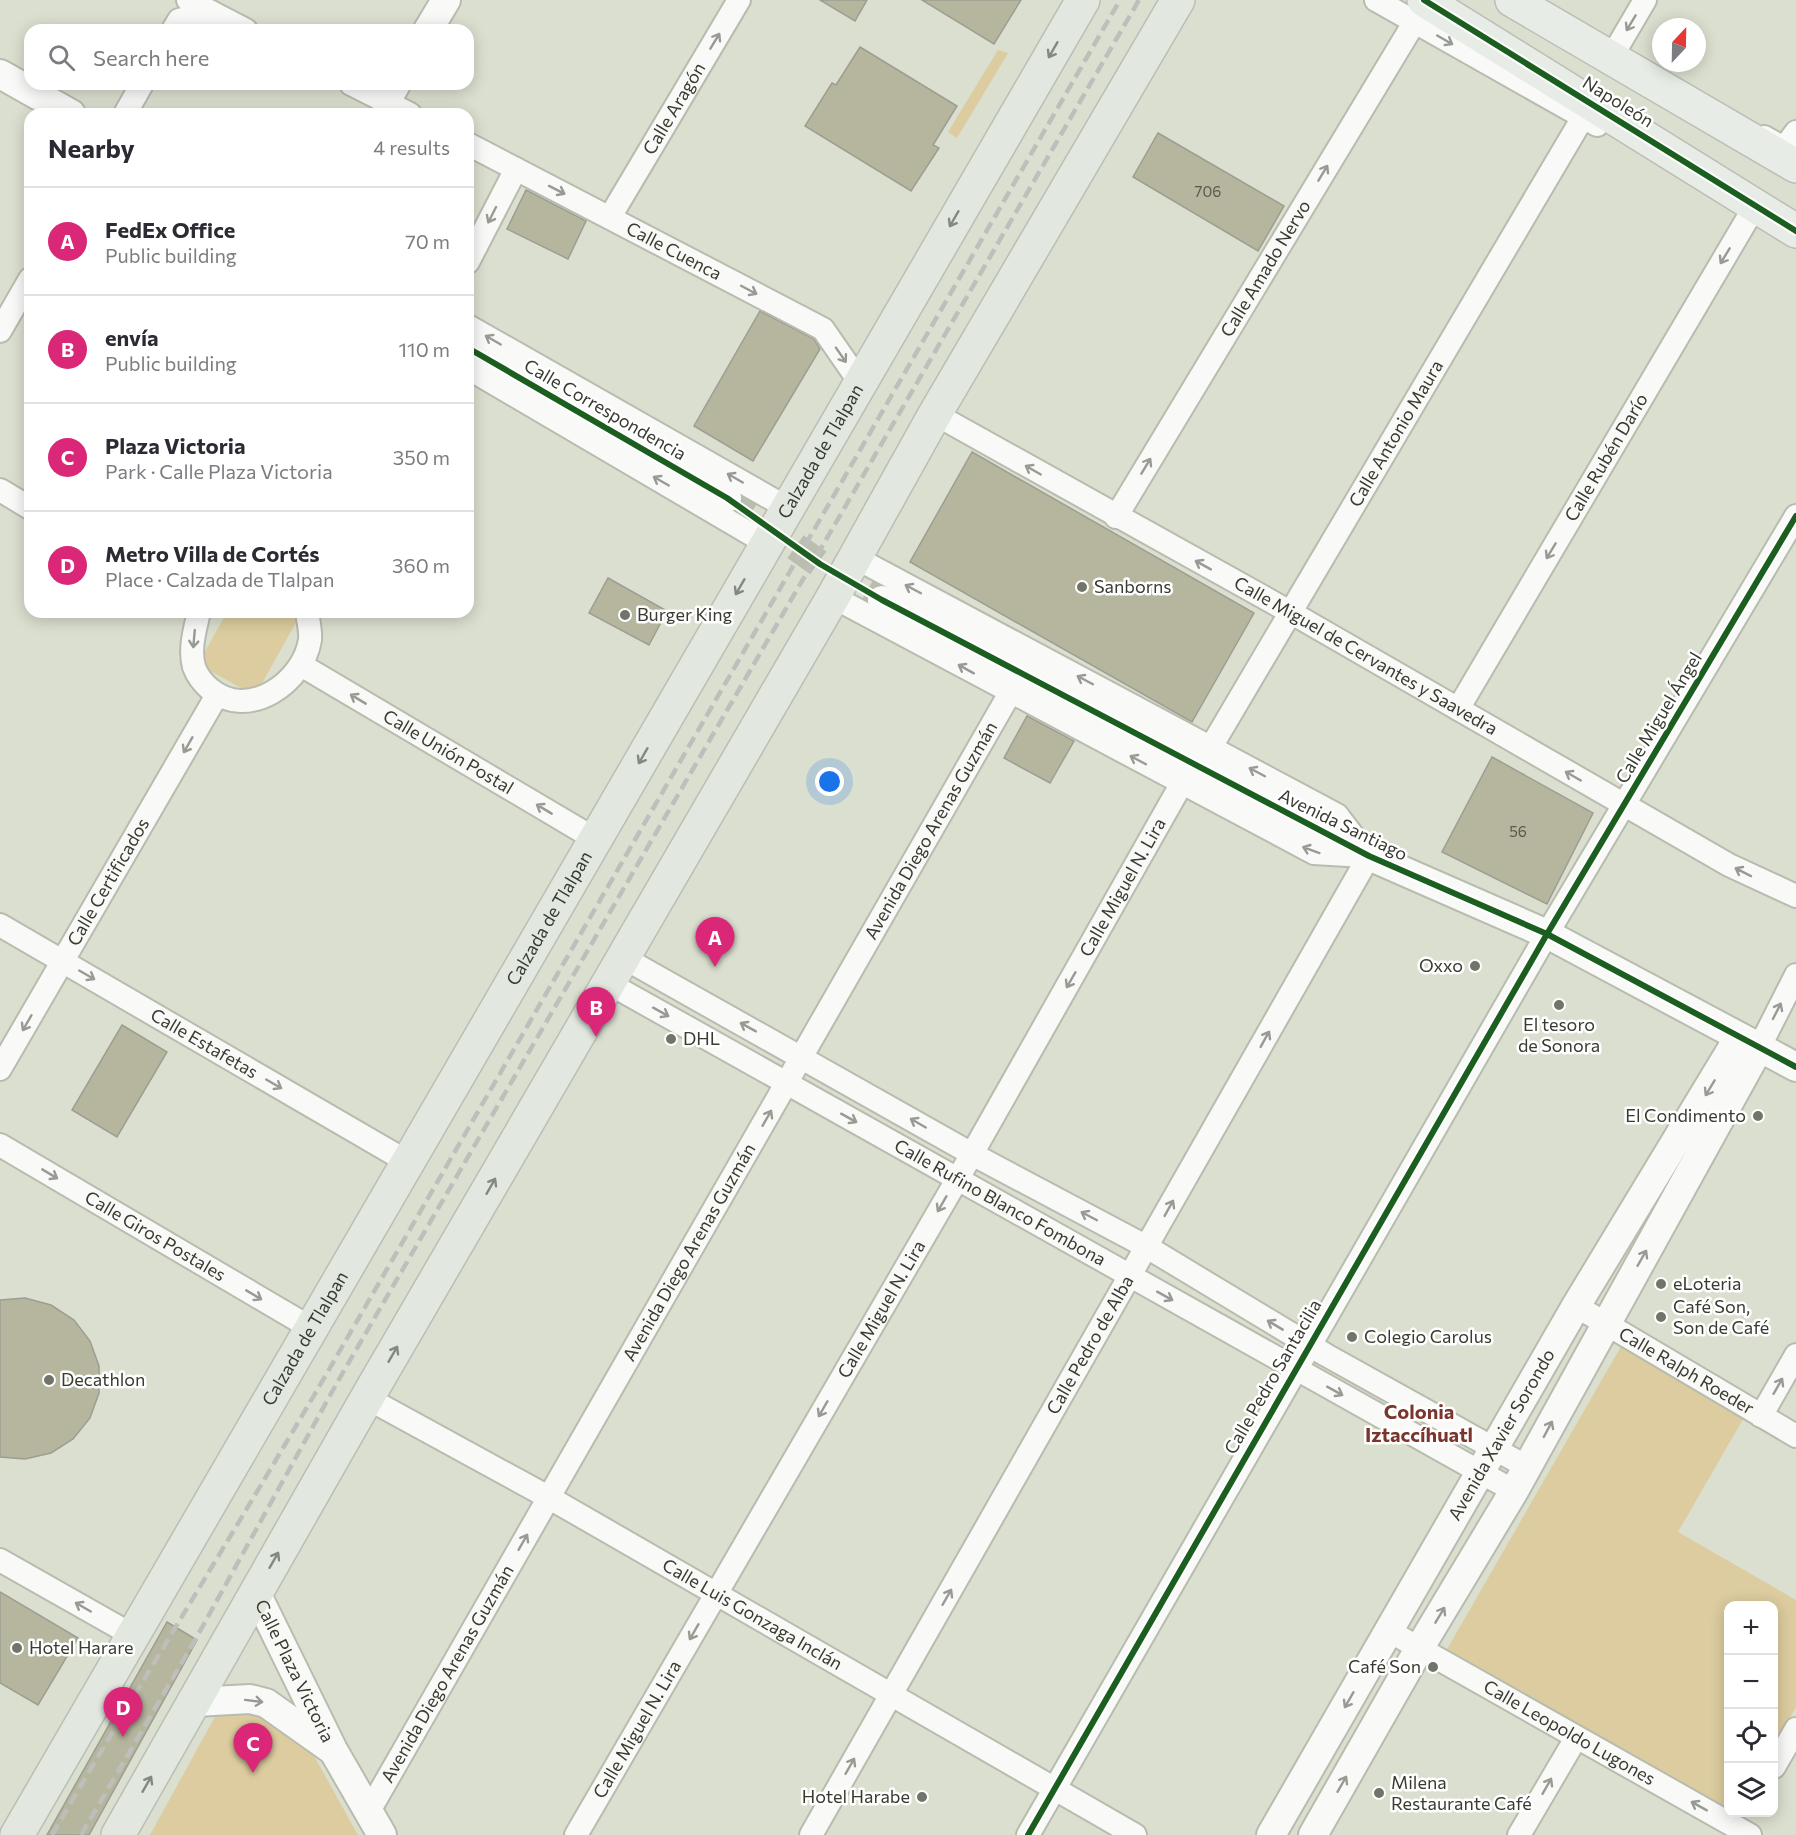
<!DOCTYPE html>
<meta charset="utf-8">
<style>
body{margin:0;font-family:Commissioner,sans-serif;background:#f2f2f3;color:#2b2b33}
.controls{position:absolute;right:18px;bottom:18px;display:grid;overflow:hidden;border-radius:12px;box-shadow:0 3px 15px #0003}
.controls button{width:54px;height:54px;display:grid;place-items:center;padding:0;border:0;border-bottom:2px solid #e1e1e2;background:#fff;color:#2b2b33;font:30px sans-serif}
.compass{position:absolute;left:1652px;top:18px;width:54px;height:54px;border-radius:50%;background:#fff;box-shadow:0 3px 15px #0003;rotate:22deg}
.you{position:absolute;left:830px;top:782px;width:21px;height:21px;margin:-15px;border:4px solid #fff;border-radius:50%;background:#1a73e8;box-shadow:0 0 0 9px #1a73e833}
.badge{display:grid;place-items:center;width:39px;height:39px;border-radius:50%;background:#db2777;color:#fff;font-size:20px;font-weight:700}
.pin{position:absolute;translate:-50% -50px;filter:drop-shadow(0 2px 3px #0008)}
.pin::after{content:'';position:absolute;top:32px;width:21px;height:18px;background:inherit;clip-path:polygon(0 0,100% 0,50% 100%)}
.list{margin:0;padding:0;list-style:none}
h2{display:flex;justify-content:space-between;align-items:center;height:78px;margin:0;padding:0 24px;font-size:26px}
h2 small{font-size:20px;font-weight:400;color:#7c7c81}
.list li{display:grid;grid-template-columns:39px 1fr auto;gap:18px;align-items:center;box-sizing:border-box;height:108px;padding:0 24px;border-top:2px solid #e1e1e2}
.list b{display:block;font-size:22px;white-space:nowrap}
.list p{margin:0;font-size:20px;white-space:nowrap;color:#7c7c81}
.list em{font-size:20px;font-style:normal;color:#7c7c81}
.icon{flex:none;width:33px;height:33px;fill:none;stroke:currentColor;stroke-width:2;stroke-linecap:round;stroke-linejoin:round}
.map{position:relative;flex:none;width:1796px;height:1835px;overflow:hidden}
.search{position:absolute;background:#fff;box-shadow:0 3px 15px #0003;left:24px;top:24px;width:450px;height:66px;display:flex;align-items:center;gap:15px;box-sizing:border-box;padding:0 21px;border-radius:18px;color:#7c7c81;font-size:22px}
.panel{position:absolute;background:#fff;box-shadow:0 3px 15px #0003;left:24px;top:108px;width:450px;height:510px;border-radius:18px}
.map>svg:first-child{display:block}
.green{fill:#dccc9f}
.building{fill:#b6b69f;stroke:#9c9e91;stroke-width:1.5}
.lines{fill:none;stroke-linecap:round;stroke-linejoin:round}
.tertiary-tunnel{stroke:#babeaf;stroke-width:28;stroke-dasharray:28 14;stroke-linecap:butt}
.minor-casing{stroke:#b8bcaf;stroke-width:26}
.tertiary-casing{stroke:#b8bcaf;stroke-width:32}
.primary-casing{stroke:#bbbeb5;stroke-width:36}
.trunk-casing{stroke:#bbbeb5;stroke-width:36}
.minor{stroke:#f9faf8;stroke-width:22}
.tertiary{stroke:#f9faf8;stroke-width:28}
.primary{stroke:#e8ece6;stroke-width:33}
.trunk{stroke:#e2e8e0;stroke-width:33}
.rail{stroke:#bebfbb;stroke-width:4.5;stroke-dasharray:12 6;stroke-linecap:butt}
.cycleway-casing{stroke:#fff;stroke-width:10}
.cycleway{stroke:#1b5e20;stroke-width:6}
.oneway{stroke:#989a94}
.oneway2{stroke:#84897f}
.poi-dot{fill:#717468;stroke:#fff;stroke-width:2}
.labels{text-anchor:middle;stroke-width:5;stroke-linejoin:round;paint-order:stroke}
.number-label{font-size:15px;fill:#585a4c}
.street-label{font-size:18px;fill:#383b30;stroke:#fff}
.poi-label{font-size:18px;fill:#383b30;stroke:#fff;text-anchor:start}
.neighbourhood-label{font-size:20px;font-weight:bold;fill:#7b352c;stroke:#fff}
</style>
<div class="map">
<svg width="1796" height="1835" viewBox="0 0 1796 1835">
<rect width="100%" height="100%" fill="#dadfcf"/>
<g class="green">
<path d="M998,50L1008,53L957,138L948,132Z"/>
<path d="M227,612H290L299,617L255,696L198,664Z"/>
<path d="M1623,1343L1746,1414L1678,1532L1796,1600V1707L1774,1746V1606H1728V1812L1735,1813L1733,1816L1446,1651Z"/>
<path d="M253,1707L308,1745L358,1835H150L217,1713Z"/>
</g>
<g class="building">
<path d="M820,0H867L855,21Z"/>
<path d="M922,0H1021L994,44Z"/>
<path d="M860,47L957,106L933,145L939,148L911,191L805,126L832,83L836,85Z"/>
<path d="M1158,133L1284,206L1258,251L1133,177Z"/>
<path d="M526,190L586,221L568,259L507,229Z"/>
<path d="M760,311L814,339L820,349L753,461L694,426Z"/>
<path d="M972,452L1254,613L1192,722L910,562Z"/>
<path d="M608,578L667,611L649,645L589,613Z"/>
<path d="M1027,716L1074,741L1050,783L1004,758Z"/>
<path d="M1492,757L1593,813L1547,904L1442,852Z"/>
<path d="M122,1025L167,1052L117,1137L72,1110Z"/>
<path d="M25,1298L51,1305L74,1320L90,1341L99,1366V1393L90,1418L73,1439L51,1453L25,1459L0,1457V1300Z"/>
<path d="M0,1592L78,1638L38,1705L0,1683Z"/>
<path d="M167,1622L197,1640L89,1835H47Z"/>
</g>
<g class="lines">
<path class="tertiary-tunnel" d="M727,498L820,564L882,600"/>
<defs>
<g id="minor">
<path d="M188,0L246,30"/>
<path d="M1376,0L1597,125"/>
<path d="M173,30L179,20L211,12"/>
<path d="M1618,46L1645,0"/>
<path d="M351,84L410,114"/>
<path d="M125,114L142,84"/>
<path d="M1764,137L1784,148L1796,132"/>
<path id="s1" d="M468,144L823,329L859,381"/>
<path id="s2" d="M610,217L739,0"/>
<path d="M468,262L516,169"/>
<path d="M468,326L786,507"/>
<path d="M0,331L30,279"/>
<path d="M468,368L766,543"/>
<path id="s3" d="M935,414L1290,612L1729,865L1796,896"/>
<path d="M0,490L30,508"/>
<path id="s4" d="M1116,517L1414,23"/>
<path d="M854,557L1337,815L1366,853"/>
<path d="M833,597L1314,853L1364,856"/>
<path d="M199,612C195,629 189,649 194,667C197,675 204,684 210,689C248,721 303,683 310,640C311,631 308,620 307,612"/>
<path id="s5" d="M301,665L595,839"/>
<path id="s6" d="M1458,709L1755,206"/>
<path id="s7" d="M1211,747L1582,119"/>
<path id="s8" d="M0,925L406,1161"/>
<path d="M624,958L972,1154L1147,1247L1326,1355L1527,1467"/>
<path id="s9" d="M610,984L1514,1491"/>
<path d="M1759,1048L1796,975"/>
<path id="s10" d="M0,1069L217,695"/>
<path id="s11" d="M0,1145L311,1328"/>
<path id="s12" d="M1576,1306L1796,1436"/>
<path id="s13" d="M367,1398L548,1497L1135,1835"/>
<path d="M1761,1416L1796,1355"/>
<path d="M0,1560L134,1636"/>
<path id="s14" d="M1389,1631L1750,1835"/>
<path d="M1774,1767L1796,1729"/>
<path id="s15" d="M369,1811L1010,693"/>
<path id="s16" d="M576,1835L972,1154L1182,783"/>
<path id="s17" d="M811,1835L1369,856"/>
<path d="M1028,1835L1547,934L1796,516"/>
<path d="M1519,1835L1576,1738"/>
</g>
<g id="tertiary">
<path d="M428,30L446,0"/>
<path d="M0,74L71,114"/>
<path d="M386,102L396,84"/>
<path d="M468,348L727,498"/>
<path d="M882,600L1369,856L1547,934L1796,1067"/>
<path id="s18" d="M256,1593L333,1750L382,1835"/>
<path d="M195,1702L250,1699L266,1703L331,1749"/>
<path id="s19" d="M1271,1835L1576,1306L1739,1037"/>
<path d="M1313,1835L1419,1649L1514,1491L1759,1048"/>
</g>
<g id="primary">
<path d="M1424,0L1796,231"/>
<path d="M1512,0L1796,166"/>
</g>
<g id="trunk">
<path id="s20" d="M17,1835L1083,0"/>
<path d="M118,1835L367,1398L833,597L935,414L1178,0"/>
</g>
</defs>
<use href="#minor" class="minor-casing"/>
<use href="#tertiary" class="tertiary-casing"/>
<use href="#primary" class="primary-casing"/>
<use href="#trunk" class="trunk-casing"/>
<use href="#minor" class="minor"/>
<use href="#tertiary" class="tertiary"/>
<use href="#primary" class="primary"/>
<use href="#trunk" class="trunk"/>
<g class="rail">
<path d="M52,1835C142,1680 237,1528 327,1373L1120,0"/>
<path d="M81,1835L199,1633L338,1381L1139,0"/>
</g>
<defs>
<g id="cycleway">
<path d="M1424,0L1796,231"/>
<path d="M468,348L727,498L820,564L882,600L1369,856L1547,934L1796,1067"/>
<path d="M1028,1835L1547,934L1796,516"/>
</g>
</defs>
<use href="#cycleway" class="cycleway-casing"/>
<use href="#cycleway" class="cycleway"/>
</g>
<defs><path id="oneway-shaft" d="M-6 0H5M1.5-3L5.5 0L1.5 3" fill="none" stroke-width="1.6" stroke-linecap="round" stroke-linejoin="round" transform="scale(1.5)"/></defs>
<g class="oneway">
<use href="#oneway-shaft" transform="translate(1631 23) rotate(121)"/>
<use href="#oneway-shaft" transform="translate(1445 40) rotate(30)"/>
<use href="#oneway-shaft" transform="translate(715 41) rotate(-59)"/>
<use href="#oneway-shaft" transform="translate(1323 173) rotate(-59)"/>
<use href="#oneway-shaft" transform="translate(557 190) rotate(27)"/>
<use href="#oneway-shaft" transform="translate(492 215) rotate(117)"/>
<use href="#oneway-shaft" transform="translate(1725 256) rotate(121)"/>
<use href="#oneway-shaft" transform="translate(749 290) rotate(28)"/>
<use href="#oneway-shaft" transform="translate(493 340) rotate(-150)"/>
<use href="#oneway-shaft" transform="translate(841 355) rotate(55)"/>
<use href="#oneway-shaft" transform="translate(1146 466) rotate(-59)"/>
<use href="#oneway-shaft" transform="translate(1033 470) rotate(-150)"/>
<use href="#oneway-shaft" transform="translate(735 478) rotate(-150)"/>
<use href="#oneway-shaft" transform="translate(661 481) rotate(-150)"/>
<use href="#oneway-shaft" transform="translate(1551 551) rotate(121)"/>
<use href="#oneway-shaft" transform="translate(1203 565) rotate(-151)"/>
<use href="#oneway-shaft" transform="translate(913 589) rotate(-152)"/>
<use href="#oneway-shaft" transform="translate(194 639) rotate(95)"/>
<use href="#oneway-shaft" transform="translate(966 669) rotate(-151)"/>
<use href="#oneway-shaft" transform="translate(1085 680) rotate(-152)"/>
<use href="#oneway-shaft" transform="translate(358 699) rotate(-149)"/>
<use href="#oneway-shaft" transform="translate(188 745) rotate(120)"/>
<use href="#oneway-shaft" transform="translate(1138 760) rotate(-152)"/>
<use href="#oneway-shaft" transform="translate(1257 772) rotate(-152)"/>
<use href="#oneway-shaft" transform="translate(1573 776) rotate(-150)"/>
<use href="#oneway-shaft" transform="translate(544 809) rotate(-149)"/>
<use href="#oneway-shaft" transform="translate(1311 850) rotate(-160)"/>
<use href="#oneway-shaft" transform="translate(1743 872) rotate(-153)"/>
<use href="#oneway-shaft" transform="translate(87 975) rotate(30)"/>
<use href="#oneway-shaft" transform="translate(1071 980) rotate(120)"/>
<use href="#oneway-shaft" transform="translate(1777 1011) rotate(-63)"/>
<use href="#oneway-shaft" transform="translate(661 1012) rotate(29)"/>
<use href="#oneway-shaft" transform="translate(27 1023) rotate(120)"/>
<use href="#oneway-shaft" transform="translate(748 1027) rotate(-151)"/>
<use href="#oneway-shaft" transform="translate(1265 1039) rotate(-61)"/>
<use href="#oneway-shaft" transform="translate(274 1084) rotate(30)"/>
<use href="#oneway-shaft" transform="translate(1710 1088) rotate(121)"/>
<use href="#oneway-shaft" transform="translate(767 1118) rotate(-60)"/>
<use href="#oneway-shaft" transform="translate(849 1118) rotate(29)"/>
<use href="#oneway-shaft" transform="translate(918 1123) rotate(-150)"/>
<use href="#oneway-shaft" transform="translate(50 1174) rotate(31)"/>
<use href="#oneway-shaft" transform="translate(942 1204) rotate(120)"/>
<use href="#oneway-shaft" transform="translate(1169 1208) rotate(-61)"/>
<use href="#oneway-shaft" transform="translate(1089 1216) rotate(-152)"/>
<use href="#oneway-shaft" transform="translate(1642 1258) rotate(-60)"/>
<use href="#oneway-shaft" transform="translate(254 1295) rotate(31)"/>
<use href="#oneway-shaft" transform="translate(1165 1296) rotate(29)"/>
<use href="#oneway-shaft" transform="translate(1275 1325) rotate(-149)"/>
<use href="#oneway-shaft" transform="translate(1778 1386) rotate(-60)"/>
<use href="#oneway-shaft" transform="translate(1335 1391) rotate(29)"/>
<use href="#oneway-shaft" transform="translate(823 1409) rotate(120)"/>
<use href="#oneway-shaft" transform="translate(1548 1429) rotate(-62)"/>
<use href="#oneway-shaft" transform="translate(523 1542) rotate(-60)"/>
<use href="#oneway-shaft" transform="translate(947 1597) rotate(-60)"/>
<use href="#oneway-shaft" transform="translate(83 1607) rotate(-150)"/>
<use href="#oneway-shaft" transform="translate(1440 1615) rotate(-59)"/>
<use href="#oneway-shaft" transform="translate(694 1632) rotate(120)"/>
<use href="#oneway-shaft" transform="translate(1349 1700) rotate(120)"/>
<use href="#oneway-shaft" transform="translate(254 1701) rotate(7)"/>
<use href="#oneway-shaft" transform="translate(850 1766) rotate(-60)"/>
<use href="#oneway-shaft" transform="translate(1342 1784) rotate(-60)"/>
<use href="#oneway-shaft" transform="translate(1547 1786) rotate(-60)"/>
<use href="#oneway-shaft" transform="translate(1699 1806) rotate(-151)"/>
</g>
<g class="oneway2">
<use href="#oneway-shaft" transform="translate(1053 50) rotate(120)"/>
<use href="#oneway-shaft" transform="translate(954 219) rotate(120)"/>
<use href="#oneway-shaft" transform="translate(740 587) rotate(120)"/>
<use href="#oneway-shaft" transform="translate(643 756) rotate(120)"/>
<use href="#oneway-shaft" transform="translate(491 1186) rotate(-60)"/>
<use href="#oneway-shaft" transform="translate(393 1354) rotate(-60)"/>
<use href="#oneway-shaft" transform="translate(274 1560) rotate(-60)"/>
<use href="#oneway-shaft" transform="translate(147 1784) rotate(-60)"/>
</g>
<g class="poi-dot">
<circle cx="1082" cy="587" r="6"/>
<circle cx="625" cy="615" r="6"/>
<circle cx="1475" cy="966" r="6"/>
<circle cx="1559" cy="1005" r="6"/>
<circle cx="671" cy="1039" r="6"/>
<circle cx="1758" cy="1116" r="6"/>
<circle cx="1661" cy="1284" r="6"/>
<circle cx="1661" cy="1317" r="6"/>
<circle cx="1352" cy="1337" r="6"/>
<circle cx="49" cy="1380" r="6"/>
<circle cx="17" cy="1648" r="6"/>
<circle cx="1433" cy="1667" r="6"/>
<circle cx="1379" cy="1793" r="6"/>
<circle cx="922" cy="1797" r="6"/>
</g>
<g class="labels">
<g class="number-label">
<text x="1208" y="197">706</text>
<text x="1518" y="837">56</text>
</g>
<g class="street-label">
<text transform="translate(1618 102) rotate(32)" y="6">Napoleón</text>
<text dy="6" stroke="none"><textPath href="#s2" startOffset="126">Calle Aragón</textPath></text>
<text dy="6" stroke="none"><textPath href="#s1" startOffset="232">Calle Cuenca</textPath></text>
<text dy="6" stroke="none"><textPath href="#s4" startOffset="290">Calle Amado Nervo</textPath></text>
<text transform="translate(605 410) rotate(30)" y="6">Calle Correspondencia</text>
<text dy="6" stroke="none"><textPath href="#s7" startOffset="364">Calle Antonio Maura</textPath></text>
<text dy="6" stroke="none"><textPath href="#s20" startOffset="1600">Calzada de Tlalpan</textPath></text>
<text dy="6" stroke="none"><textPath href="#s6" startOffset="292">Calle Rubén Darío</textPath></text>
<text dy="6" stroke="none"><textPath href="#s3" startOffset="494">Calle Miguel de Cervantes y Saavedra</textPath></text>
<text transform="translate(1659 718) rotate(-59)" y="6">Calle Miguel Ángel</text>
<text dy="6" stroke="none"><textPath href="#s5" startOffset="171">Calle Unión Postal</textPath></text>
<text transform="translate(1343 825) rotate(26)" y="6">Avenida Santiago</text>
<text dy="6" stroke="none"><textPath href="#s15" startOffset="1130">Avenida Diego Arenas Guzmán</textPath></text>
<text dy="6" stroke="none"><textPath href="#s10" startOffset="216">Calle Certificados</textPath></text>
<text dy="6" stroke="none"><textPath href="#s16" startOffset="1094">Calle Miguel N. Lira</textPath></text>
<text dy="6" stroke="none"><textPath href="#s20" startOffset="1060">Calzada de Tlalpan</textPath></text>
<text dy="6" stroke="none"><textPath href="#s8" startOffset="236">Calle Estafetas</textPath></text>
<text dy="6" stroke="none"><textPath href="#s9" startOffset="447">Calle Rufino Blanco Fombona</textPath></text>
<text dy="6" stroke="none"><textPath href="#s11" startOffset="180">Calle Giros Postales</textPath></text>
<text dy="6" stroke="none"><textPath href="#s15" startOffset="644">Avenida Diego Arenas Guzmán</textPath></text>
<text dy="6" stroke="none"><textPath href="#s16" startOffset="608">Calle Miguel N. Lira</textPath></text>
<text dy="6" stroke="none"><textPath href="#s20" startOffset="574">Calzada de Tlalpan</textPath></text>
<text dy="6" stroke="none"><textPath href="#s17" startOffset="564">Calle Pedro de Alba</textPath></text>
<text dy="6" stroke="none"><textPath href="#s12" startOffset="128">Calle Ralph Roeder</textPath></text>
<text transform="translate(1273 1377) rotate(-60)" y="6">Calle Pedro Santacilia</text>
<text dy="6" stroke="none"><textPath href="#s19" startOffset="462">Avenida Xavier Sorondo</textPath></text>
<text dy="6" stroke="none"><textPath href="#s13" startOffset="442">Calle Luis Gonzaga Inclán</textPath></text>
<text dy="6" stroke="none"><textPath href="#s18" startOffset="87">Calle Plaza Victoria</textPath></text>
<text dy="6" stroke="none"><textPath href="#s15" startOffset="158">Avenida Diego Arenas Guzmán</textPath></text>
<text dy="6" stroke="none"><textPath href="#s16" startOffset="122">Calle Miguel N. Lira</textPath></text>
<text dy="6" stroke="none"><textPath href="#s14" startOffset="207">Calle Leopoldo Lugones</textPath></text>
</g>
<g class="poi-label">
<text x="1094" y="593">Sanborns</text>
<text x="637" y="621">Burger King</text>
<text x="1463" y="972" text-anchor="end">Oxxo</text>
<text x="1559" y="1031" text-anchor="middle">El tesoro<tspan x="1559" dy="21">de Sonora</tspan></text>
<text x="683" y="1045">DHL</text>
<text x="1746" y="1122" text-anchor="end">El Condimento</text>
<text x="1673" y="1290">eLoteria</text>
<text x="1673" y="1313">Café Son,<tspan x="1673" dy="21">Son de Café</tspan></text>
<text x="1364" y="1343">Colegio Carolus</text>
<text x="61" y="1386">Decathlon</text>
<text x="29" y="1654">Hotel Harare</text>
<text x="1421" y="1673" text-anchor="end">Café Son</text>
<text x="1391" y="1789">Milena<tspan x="1391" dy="21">Restaurante Café</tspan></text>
<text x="910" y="1803" text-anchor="end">Hotel Harabe</text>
</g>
<g class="neighbourhood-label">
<text x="1419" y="1419">Colonia<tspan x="1419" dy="23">Iztaccíhuatl</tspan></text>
</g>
</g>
</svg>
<div class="controls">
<button>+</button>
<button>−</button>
<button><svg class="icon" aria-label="locate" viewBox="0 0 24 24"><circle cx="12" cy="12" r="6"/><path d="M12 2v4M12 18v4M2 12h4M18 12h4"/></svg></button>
<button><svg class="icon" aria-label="layers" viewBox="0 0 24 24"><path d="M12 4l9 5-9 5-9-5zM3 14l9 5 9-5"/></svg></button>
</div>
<svg class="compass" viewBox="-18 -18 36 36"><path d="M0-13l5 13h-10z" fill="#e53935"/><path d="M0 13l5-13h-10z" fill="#7c7c81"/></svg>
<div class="you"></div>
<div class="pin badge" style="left:715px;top:967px">A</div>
<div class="pin badge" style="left:596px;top:1037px">B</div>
<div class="pin badge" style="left:253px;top:1773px">C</div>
<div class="pin badge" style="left:123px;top:1737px">D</div>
<div class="search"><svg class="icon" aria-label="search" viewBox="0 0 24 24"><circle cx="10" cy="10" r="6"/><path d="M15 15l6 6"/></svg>Search here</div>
<section class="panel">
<h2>Nearby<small>4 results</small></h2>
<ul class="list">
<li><span class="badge">A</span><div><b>FedEx Office</b><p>Public building</p></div><em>70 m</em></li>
<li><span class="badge">B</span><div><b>envía</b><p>Public building</p></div><em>110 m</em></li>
<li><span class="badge">C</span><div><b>Plaza Victoria</b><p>Park · Calle Plaza Victoria</p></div><em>350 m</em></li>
<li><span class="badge">D</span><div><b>Metro Villa de Cortés</b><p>Place · Calzada de Tlalpan</p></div><em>360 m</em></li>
</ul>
</section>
</div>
